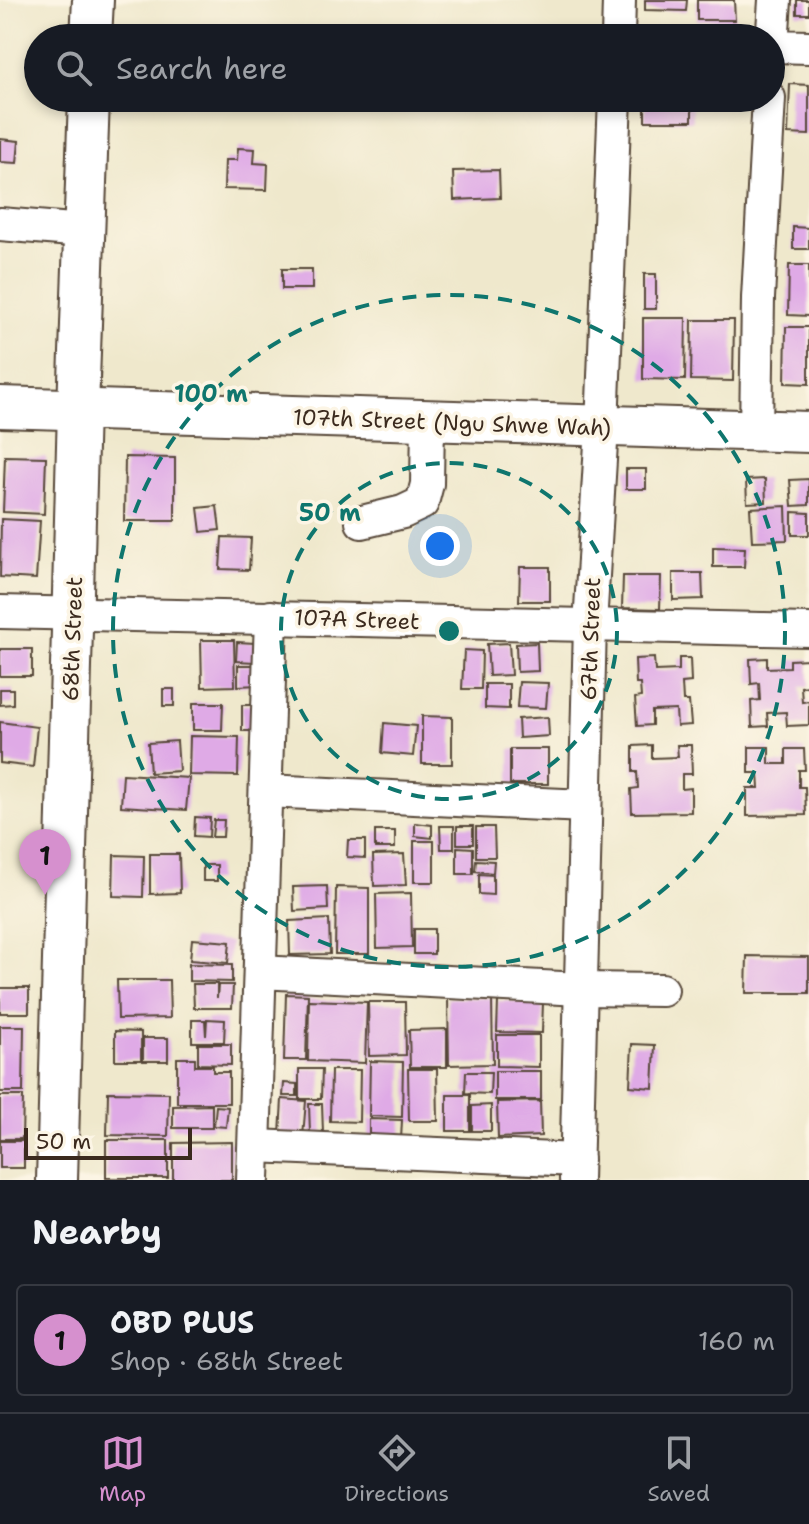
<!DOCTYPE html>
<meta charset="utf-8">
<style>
body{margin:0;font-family:"Shantell Sans",sans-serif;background:#20242c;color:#f1f3f6}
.scale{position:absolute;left:24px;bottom:20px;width:168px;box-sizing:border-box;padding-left:8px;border:4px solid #3b2a1e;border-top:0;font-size:22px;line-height:28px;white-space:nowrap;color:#3b2a1e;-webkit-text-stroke:6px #fcf5e5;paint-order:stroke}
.you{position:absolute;left:440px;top:546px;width:28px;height:28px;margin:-20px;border:6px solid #fff;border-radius:50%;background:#1a73e8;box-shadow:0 0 0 12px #1a73e833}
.badge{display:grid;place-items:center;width:52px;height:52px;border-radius:50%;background:#d690ce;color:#111;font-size:26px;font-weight:700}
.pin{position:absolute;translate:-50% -66px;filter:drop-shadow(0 2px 4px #0008)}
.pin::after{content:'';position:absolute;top:42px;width:28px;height:24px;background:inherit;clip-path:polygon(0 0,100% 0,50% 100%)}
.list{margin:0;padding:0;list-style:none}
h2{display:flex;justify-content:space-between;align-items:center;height:104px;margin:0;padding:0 32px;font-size:34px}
h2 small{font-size:26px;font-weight:400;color:#9ea1a6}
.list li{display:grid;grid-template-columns:52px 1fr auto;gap:24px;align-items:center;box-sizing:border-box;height:112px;margin:0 16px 16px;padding:0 16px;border:2px solid #363941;border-radius:8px}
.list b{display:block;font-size:30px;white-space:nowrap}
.list p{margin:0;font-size:26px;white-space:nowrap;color:#9ea1a6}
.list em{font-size:26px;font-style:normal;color:#9ea1a6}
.icon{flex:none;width:44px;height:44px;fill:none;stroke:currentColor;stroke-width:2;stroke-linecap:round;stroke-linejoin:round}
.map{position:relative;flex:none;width:809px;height:1180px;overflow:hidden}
.search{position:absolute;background:#171b24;box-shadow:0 4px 12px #0003;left:24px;right:24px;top:24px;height:88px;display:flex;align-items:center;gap:20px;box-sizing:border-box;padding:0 28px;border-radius:44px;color:#9ea1a6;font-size:30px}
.sheet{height:232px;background:#171b24}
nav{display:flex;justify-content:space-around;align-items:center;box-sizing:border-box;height:112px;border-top:2px solid #363941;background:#171b24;font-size:22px;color:#9ea1a6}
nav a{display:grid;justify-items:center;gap:4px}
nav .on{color:#d690ce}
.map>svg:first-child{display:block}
.building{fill:#dfaae6}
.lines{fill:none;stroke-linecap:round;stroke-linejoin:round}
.minor-casing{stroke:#564638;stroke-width:36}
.major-casing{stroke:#564638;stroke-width:44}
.minor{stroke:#fff;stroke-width:32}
.major{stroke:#fff;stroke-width:40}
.ring{fill:none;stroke:#0f766e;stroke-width:4;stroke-dasharray:14 10}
.labels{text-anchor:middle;stroke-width:7;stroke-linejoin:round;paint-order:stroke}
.street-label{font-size:22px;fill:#3b2a1e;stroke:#fcf5e5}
.centre{fill:#0f766e;stroke:#fcf5e5;stroke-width:4}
.ring-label{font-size:24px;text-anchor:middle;font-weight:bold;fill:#0f766e;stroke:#fcf5e5;stroke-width:7;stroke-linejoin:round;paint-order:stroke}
</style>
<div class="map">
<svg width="809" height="1180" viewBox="0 0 809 1180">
<rect width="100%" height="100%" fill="#fcf5e5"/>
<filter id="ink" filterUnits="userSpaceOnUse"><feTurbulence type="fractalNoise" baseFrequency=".0125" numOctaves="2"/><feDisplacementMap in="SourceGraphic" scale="16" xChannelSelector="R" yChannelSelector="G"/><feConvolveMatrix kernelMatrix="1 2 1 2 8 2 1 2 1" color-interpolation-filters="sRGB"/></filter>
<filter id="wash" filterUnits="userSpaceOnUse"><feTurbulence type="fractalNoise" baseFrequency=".006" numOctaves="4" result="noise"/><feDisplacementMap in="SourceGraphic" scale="32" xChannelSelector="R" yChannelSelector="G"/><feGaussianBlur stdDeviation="1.8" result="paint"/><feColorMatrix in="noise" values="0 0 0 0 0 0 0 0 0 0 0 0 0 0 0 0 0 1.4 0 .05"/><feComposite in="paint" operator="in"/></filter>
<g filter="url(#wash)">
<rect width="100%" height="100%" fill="#efe8cc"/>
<g id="blocks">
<g class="building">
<path d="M645,0H687L686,11L645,10Z"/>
<path d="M697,0H734L735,20H697Z"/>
<rect x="797" y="0" width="12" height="14"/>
<path d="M790,84L809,85V135L788,134Z"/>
<rect x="645" y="98" width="47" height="23"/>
<path d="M0,139L19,141L17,163L0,162Z"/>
<path d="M238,148L255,149L254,163L268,164L267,190L224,189L225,160H237Z"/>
<path d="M499,170L500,198L454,200L453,171Z"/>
<path d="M793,227L809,228V249H793Z"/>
<path d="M789,265H809V316L788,315Z"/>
<rect x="282" y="269" width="30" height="20"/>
<rect x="644" y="274" width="12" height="35"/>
<path d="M643,318H686L685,380L643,379Z"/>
<path d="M692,320H734L733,381L691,380Z"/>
<path d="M786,327H809V384L785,383Z"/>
<path d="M5,456L46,457L44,514L3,512Z"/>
<path d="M125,457L175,458V521H124Z"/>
<rect x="626" y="469" width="20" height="20"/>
<path d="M765,479L766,502L747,503L746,480Z"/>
<path d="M809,479V505L792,506L790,480Z"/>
<path d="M217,506L220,530L201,532L198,508Z"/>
<path d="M786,506L787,540L752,541L750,508Z"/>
<path d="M792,512L809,513V535H792Z"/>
<path d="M1,519L40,521L36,579L0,577Z"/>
<path d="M222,537L251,538L249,570L220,569Z"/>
<path d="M713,547L745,548L744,567H713Z"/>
<path d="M520,567H550V601H519Z"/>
<path d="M673,573H702L703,599L673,600Z"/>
<path d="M623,576H661L660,609L622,608Z"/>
<path d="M201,640H234L235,686L202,687Z"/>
<path d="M237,642L255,643V662L236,661Z"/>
<path d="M509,643L511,675L489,676L487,644Z"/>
<path d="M537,643L538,671L517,672L516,644Z"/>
<rect x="0" y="649" width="32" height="27"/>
<path d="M464,650L482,651L481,689H462Z"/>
<path d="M654,658L655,671L679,670V658H690L691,682L682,683L683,701H689L691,725L677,726L676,710L652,711V725L637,726L635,698L641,697L640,684H636L635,659Z"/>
<path d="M767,658V668L790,667V660L808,659L809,686L801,687L802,702L809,701V725L787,726L786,712L767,713L768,726L752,727L751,701L760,700L759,683L751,684L750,659Z"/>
<path d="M238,665H258V685L238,686Z"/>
<path d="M519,682L548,683L546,708L517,707Z"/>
<path d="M485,684H509V709L485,708Z"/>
<path d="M0,689H13V704L0,705Z"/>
<rect x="163" y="689" width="11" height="17"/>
<path d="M193,703H223L222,730H193Z"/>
<rect x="242" y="705" width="18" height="26"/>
<path d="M422,716L452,717V764H422Z"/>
<path d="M548,717L549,736L519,738L518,719Z"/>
<path d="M0,722L37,727L33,767L0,763Z"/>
<path d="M384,723L416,726L413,756L382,753Z"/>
<path d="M190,736L239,737L238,776L189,775Z"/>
<path d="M177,741L179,771L150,773L148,743Z"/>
<path d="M652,745V758L678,757L677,745H691L692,774H682V789L691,788V812L632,813L631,789L638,788L637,772H633V746Z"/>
<path d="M749,747H769V764H786V749H804L805,770H799V787H805L806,815L747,816V788H759L758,773H749Z"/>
<rect x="510" y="749" width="38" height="35"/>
<path d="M123,774L189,778L186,810L121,806Z"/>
<path d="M195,817L210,818L209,837L194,836Z"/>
<path d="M214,820H224L223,837H212Z"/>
<path d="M415,823L432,825V838L415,836Z"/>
<path d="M440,826H454V849H441Z"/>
<rect x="457" y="826" width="16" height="18"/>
<path d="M476,827H494L495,857H476Z"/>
<rect x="375" y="831" width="20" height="17"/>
<path d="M348,840H365V858L347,857Z"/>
<rect x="414" y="841" width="20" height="41"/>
<path d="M457,847L473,848V874H457Z"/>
<path d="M150,854H179L180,893L150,894Z"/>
<path d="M404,854L406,885L374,886L373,855Z"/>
<path d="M114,855L144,856L143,897L113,896Z"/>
<path d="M476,860L494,861L493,873L475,871Z"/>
<rect x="203" y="865" width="14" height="16"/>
<path d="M479,874L493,875V895L479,894Z"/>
<path d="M327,886L328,909L294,911L293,887Z"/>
<path d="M336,887L369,888V954H335Z"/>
<path d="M411,893L412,947L377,948L376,894Z"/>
<path d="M329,919L330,954L290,955L289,921Z"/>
<rect x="414" y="929" width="20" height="25"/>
<path d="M192,939L230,942L228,963L190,960Z"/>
<path d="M747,956L809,957V993H746Z"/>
<path d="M189,964L232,965V982L189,981Z"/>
<path d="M117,980H169L170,1018L118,1019Z"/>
<path d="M193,984H217V998L218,985H233L232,1008H194Z"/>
<rect x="0" y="988" width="29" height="25"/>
<path d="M286,994L308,995L306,1060H284Z"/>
<path d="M448,998H492L493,1064L449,1065Z"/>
<path d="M309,1000L367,1002L365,1063L308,1061Z"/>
<path d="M498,1001L543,1002L542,1033L497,1032Z"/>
<path d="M368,1002H405L406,1055L369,1056Z"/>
<path d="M207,1019L225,1020L224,1042H192V1020H205L206,1036Z"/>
<path d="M0,1026H24L23,1092H0Z"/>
<path d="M447,1029V1067H410L409,1030Z"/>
<path d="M115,1031L141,1032V1060H115Z"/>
<path d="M497,1035H539V1067L497,1066Z"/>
<rect x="143" y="1038" width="25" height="23"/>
<path d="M198,1044H231V1065L198,1064Z"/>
<path d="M632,1044L655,1045L653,1088L630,1086Z"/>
<path d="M177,1058H195V1066H213V1072H229V1103H177Z"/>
<path d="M370,1061L403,1062L402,1117L369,1116Z"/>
<path d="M299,1069H322L321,1099H299Z"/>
<path d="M408,1069H437L438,1121H409Z"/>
<path d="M331,1070H360L359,1122L330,1121Z"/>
<rect x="495" y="1071" width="46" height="29"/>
<path d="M466,1072H491L490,1094L465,1093Z"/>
<path d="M284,1083L297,1084V1096H283Z"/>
<path d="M108,1092L169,1093L168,1136L107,1135Z"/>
<rect x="447" y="1095" width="23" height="36"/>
<path d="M0,1096H23L22,1139H0Z"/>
<path d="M282,1099L306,1101L303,1136L280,1135Z"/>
<path d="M540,1101L541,1136L498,1138L497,1102Z"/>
<path d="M309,1104H322L323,1133H310Z"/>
<path d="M212,1105V1128H173V1106Z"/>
<path d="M491,1105V1131H472V1106Z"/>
<path d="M216,1106L228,1107L226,1127L214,1126Z"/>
<path d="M369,1119L402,1120L401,1140H369Z"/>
<rect x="106" y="1140" width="62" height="38"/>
<rect x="0" y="1141" width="24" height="27"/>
<path d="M232,1142V1180H173V1143Z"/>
</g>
</g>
</g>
<g filter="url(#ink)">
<use href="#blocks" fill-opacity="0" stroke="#564638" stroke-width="2"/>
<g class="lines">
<defs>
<g id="minor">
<path d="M775,0L772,46L809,47"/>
<path d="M618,38L619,0"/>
<path d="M0,224L84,231"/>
<path d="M756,431L758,298L769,98"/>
<path d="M362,522L403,512L422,503L427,484L428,421"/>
<path d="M0,612L809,630"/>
<path d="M266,791L585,806"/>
<path d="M260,972L581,989L662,990"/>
<path d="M255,1146L577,1160"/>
<path d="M253,1180L271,617"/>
<path d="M576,1180L590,625L602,427L615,98"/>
</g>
<g id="major">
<path d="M91,38L93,0"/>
<path d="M0,407L809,432"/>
<path d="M57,1180L78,409L89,98"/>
</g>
</defs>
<use href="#minor" class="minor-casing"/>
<use href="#major" class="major-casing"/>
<use href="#minor" class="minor"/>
<use href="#major" class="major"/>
</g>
</g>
<g class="ring">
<circle cx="449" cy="631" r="168"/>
<circle cx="449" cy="631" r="336"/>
</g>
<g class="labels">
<g class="street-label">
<text transform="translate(452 422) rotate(2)" y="8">107th Street (Ngu Shwe Wah)</text>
<text transform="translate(357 619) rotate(2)" y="8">107A Street</text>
<text transform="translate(72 639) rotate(-88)" y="8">68th Street</text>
<text transform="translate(590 639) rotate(-88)" y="8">67th Street</text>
</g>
</g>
<circle cx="449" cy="631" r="12" class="centre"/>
<g class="ring-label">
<text x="211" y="402">100 m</text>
<text x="330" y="521">50 m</text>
</g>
</svg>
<div class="scale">50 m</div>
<div class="you"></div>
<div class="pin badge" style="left:45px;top:895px">1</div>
<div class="search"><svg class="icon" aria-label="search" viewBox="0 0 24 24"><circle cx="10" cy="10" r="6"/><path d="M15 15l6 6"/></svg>Search here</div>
</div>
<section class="sheet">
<h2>Nearby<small></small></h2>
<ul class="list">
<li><span class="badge">1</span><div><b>OBD PLUS</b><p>Shop · 68th Street</p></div><em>160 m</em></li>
</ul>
</section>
<nav>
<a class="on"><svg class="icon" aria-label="map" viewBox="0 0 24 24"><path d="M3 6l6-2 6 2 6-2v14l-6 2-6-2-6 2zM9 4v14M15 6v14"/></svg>Map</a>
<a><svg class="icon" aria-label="directions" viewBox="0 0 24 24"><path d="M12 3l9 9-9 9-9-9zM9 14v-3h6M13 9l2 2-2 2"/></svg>Directions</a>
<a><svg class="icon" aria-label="saved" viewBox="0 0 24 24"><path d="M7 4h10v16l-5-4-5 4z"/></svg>Saved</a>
</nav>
